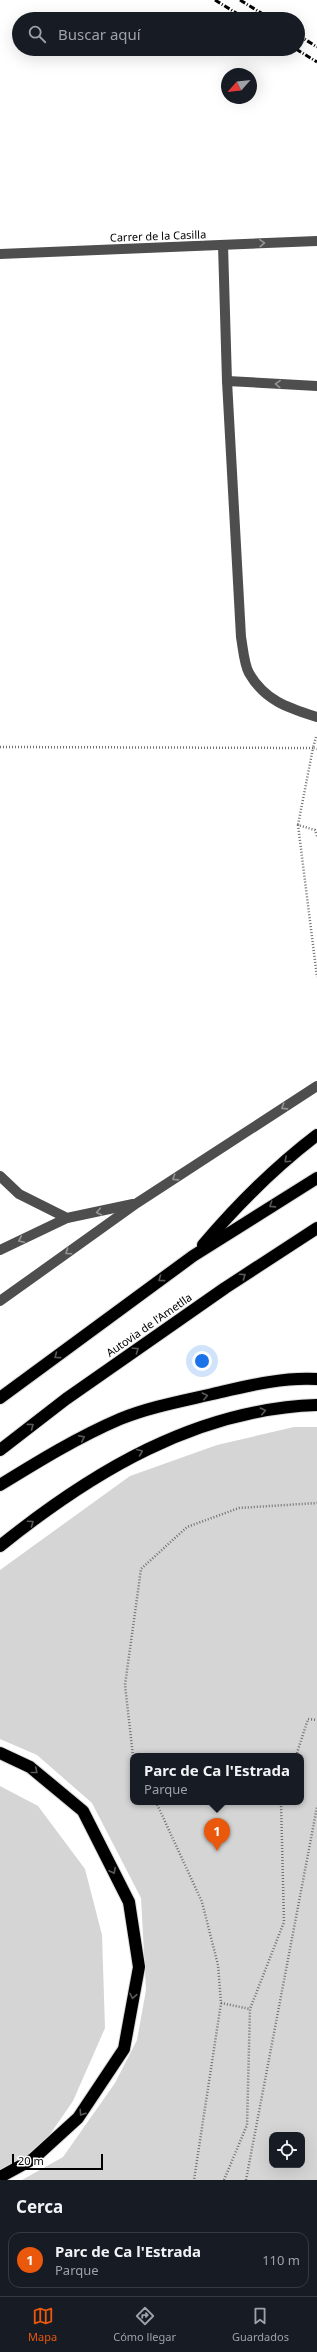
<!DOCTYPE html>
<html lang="es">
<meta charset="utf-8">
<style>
body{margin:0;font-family:"Noto Sans",sans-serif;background:#20242c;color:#f1f3f6}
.controls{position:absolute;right:12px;bottom:12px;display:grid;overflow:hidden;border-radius:8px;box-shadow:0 4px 16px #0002}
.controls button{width:36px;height:36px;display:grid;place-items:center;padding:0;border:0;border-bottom:1px solid #363941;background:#171b24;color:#f1f3f6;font:20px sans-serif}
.compass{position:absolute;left:221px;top:68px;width:36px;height:36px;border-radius:50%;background:#171b24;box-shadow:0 4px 16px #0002;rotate:243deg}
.scale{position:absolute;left:12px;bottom:10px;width:91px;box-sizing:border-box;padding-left:4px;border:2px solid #000;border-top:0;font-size:11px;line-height:14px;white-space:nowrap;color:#000;-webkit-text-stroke:3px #fff;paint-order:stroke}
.you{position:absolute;left:202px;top:1361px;width:14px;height:14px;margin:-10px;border:3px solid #fff;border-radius:50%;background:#1a73e8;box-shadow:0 0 0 6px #1a73e833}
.badge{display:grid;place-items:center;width:26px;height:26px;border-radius:50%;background:#ea580c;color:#fff;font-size:13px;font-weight:700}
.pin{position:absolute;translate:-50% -33px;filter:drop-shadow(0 1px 2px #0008)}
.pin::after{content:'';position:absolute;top:21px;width:14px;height:12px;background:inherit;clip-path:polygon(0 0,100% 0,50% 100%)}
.popup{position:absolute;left:130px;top:1753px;width:174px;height:52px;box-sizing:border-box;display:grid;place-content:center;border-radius:8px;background:#171b24;filter:drop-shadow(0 1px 3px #0005);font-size:13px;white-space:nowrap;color:#9ea1a6}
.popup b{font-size:15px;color:#f1f3f6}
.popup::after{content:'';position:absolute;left:50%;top:100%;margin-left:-8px;border:8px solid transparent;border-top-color:#171b24}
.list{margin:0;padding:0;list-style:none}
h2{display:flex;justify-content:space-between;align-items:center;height:52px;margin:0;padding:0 16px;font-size:17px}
h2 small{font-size:13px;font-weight:400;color:#9ea1a6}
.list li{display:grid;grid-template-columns:26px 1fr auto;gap:12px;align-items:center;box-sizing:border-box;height:56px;margin:0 8px 8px;padding:0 8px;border:1px solid #363941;border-radius:12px}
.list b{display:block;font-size:15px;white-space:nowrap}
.list p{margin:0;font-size:13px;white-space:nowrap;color:#9ea1a6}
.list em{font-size:13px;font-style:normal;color:#9ea1a6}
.icon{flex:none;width:22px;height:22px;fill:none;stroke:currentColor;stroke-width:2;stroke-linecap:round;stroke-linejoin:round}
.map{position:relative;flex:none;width:317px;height:2180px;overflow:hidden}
.search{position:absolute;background:#171b24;box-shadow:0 4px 16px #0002;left:12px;right:12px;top:12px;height:44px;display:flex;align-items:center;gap:10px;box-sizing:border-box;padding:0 14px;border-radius:22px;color:#9ea1a6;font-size:15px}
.sheet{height:116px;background:#171b24}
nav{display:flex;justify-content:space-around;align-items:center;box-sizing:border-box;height:56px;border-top:1px solid #363941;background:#171b24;font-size:11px;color:#9ea1a6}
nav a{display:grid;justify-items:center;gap:2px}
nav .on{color:#ea580c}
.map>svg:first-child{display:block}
.green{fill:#d5d5d5;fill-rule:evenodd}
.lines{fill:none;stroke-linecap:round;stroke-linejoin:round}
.highway-casing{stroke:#dbdbdb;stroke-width:14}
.path{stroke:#707070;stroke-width:2.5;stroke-dasharray:1 2;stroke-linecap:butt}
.minor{stroke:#4e4e4e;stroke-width:10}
.highway{stroke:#000;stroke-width:12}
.rail{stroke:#000;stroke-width:3;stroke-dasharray:6 2 1 2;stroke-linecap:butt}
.oneway{stroke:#959595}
.oneway2{stroke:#595959}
.labels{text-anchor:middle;stroke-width:3.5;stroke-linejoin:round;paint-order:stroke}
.street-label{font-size:11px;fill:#000;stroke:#fff}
</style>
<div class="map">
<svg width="317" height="2180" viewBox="0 0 317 2180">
<rect width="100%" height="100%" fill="#fff"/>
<g class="green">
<path d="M294,1427H317V2180H22L63,2157L115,2083L137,2040L146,1990L141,1898L92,1803L37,1755L0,1739V1570L130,1476L217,1445ZM133,1756H301V1802H133ZM272,2135H302V2165H272Z"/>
<path d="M0,1786L38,1806L85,1869L102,1935L105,2028L73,2101L33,2159L0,2177Z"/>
</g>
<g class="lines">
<defs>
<g id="highway">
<path d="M203,1245C237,1205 275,1167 317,1135"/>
<path d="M0,1398L193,1256L317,1178"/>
<path d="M0,1450L66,1399L225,1288L317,1228"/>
<path d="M0,1485C39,1461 78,1437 120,1419C152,1406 188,1400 221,1392C251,1385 285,1377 317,1379"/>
<path d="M0,1546C92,1472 196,1409 317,1405"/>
<path d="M0,1753L30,1767L83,1811L129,1902L139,1967L124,2049L78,2118L33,2159L0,2177"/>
</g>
</defs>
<use href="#highway" class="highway-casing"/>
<g class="path">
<path d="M316,737L313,748L317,749"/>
<path d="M0,747L313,748L298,825"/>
<path d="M317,836L315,830L298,825L317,977"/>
<path d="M133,1756L125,1685L141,1569L187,1527L239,1508L317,1503"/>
<path d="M296,1756L308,1719L317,1720"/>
<path d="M156,1802L202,1902L218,1965L221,2003L194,2180"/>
<path d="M221,2003L250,2009"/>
<path d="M224,2180L247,2125L250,2009L284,1922L281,1802"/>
<path d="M246,2180L317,1807"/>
</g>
<g class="minor">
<path d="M223,245L227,381L241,637C243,648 244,664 249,673C265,701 289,708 317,717"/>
<path d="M0,254L317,241"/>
<path d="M227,381L317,386"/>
<path d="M0,1176L19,1194L67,1218L133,1204"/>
<path d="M0,1250L67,1218"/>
<path d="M0,1301L137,1203L317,1086"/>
</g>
<use href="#highway" class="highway"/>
<g class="rail">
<path d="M215,0L246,19"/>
<path d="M240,0L271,19"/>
<path d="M298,35L317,47"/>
<path d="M296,49L317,62"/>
</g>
</g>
<defs><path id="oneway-chevron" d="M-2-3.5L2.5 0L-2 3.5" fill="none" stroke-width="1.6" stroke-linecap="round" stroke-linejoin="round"/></defs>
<g class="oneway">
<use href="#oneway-chevron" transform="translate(262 243) rotate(-3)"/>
<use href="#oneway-chevron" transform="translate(278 384) rotate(-177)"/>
<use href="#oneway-chevron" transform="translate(284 1107) rotate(147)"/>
<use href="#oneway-chevron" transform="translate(175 1178) rotate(147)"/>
<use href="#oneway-chevron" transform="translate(99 1212) rotate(168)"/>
<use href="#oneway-chevron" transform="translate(21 1240) rotate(155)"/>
<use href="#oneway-chevron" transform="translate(68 1252) rotate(145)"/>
</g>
<g class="oneway2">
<use href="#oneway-chevron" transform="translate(287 1160) rotate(137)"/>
<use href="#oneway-chevron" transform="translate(272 1205) rotate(147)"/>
<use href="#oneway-chevron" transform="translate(243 1276) rotate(-34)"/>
<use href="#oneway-chevron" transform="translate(161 1279) rotate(144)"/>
<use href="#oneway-chevron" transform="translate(136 1350) rotate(-35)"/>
<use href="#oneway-chevron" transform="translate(57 1356) rotate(144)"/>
<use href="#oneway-chevron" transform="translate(205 1396) rotate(-13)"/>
<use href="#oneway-chevron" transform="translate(263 1411) rotate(-12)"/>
<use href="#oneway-chevron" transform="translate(31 1426) rotate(-37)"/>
<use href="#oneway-chevron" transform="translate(82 1438) rotate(-26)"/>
<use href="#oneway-chevron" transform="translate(140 1452) rotate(-23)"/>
<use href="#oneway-chevron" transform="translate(31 1523) rotate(-35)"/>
<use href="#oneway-chevron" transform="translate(35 1771) rotate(39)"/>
<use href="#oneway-chevron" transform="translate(113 1871) rotate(63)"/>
<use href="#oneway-chevron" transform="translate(133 1996) rotate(100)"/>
<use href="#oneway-chevron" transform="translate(82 2113) rotate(124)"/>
</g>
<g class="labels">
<g class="street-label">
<text transform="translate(158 236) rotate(-2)" y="4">Carrer de la Casilla</text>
<text transform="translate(149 1325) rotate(-35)" y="4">Autovia de l'Ametlla</text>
</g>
</g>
</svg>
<div class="controls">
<button><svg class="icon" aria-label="locate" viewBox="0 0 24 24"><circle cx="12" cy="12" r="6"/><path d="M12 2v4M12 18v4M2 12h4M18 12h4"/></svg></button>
</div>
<svg class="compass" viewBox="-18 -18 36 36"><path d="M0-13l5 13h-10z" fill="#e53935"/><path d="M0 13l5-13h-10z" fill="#9ea1a6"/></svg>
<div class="scale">20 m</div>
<div class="you"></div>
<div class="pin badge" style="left:217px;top:1851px">1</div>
<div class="popup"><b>Parc de Ca l'Estrada</b>Parque</div>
<div class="search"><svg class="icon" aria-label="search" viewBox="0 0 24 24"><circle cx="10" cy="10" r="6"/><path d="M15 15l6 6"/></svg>Buscar aquí</div>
</div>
<section class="sheet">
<h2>Cerca<small></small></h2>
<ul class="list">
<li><span class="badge">1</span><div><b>Parc de Ca l'Estrada</b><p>Parque</p></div><em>110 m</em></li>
</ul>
</section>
<nav>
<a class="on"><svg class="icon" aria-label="map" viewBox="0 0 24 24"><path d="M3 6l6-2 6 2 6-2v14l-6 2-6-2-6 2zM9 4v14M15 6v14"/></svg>Mapa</a>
<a><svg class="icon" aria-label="directions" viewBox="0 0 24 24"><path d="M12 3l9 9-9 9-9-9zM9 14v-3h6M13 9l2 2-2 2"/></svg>Cómo llegar</a>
<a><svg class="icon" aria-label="saved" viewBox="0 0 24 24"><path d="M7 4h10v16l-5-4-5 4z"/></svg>Guardados</a>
</nav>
